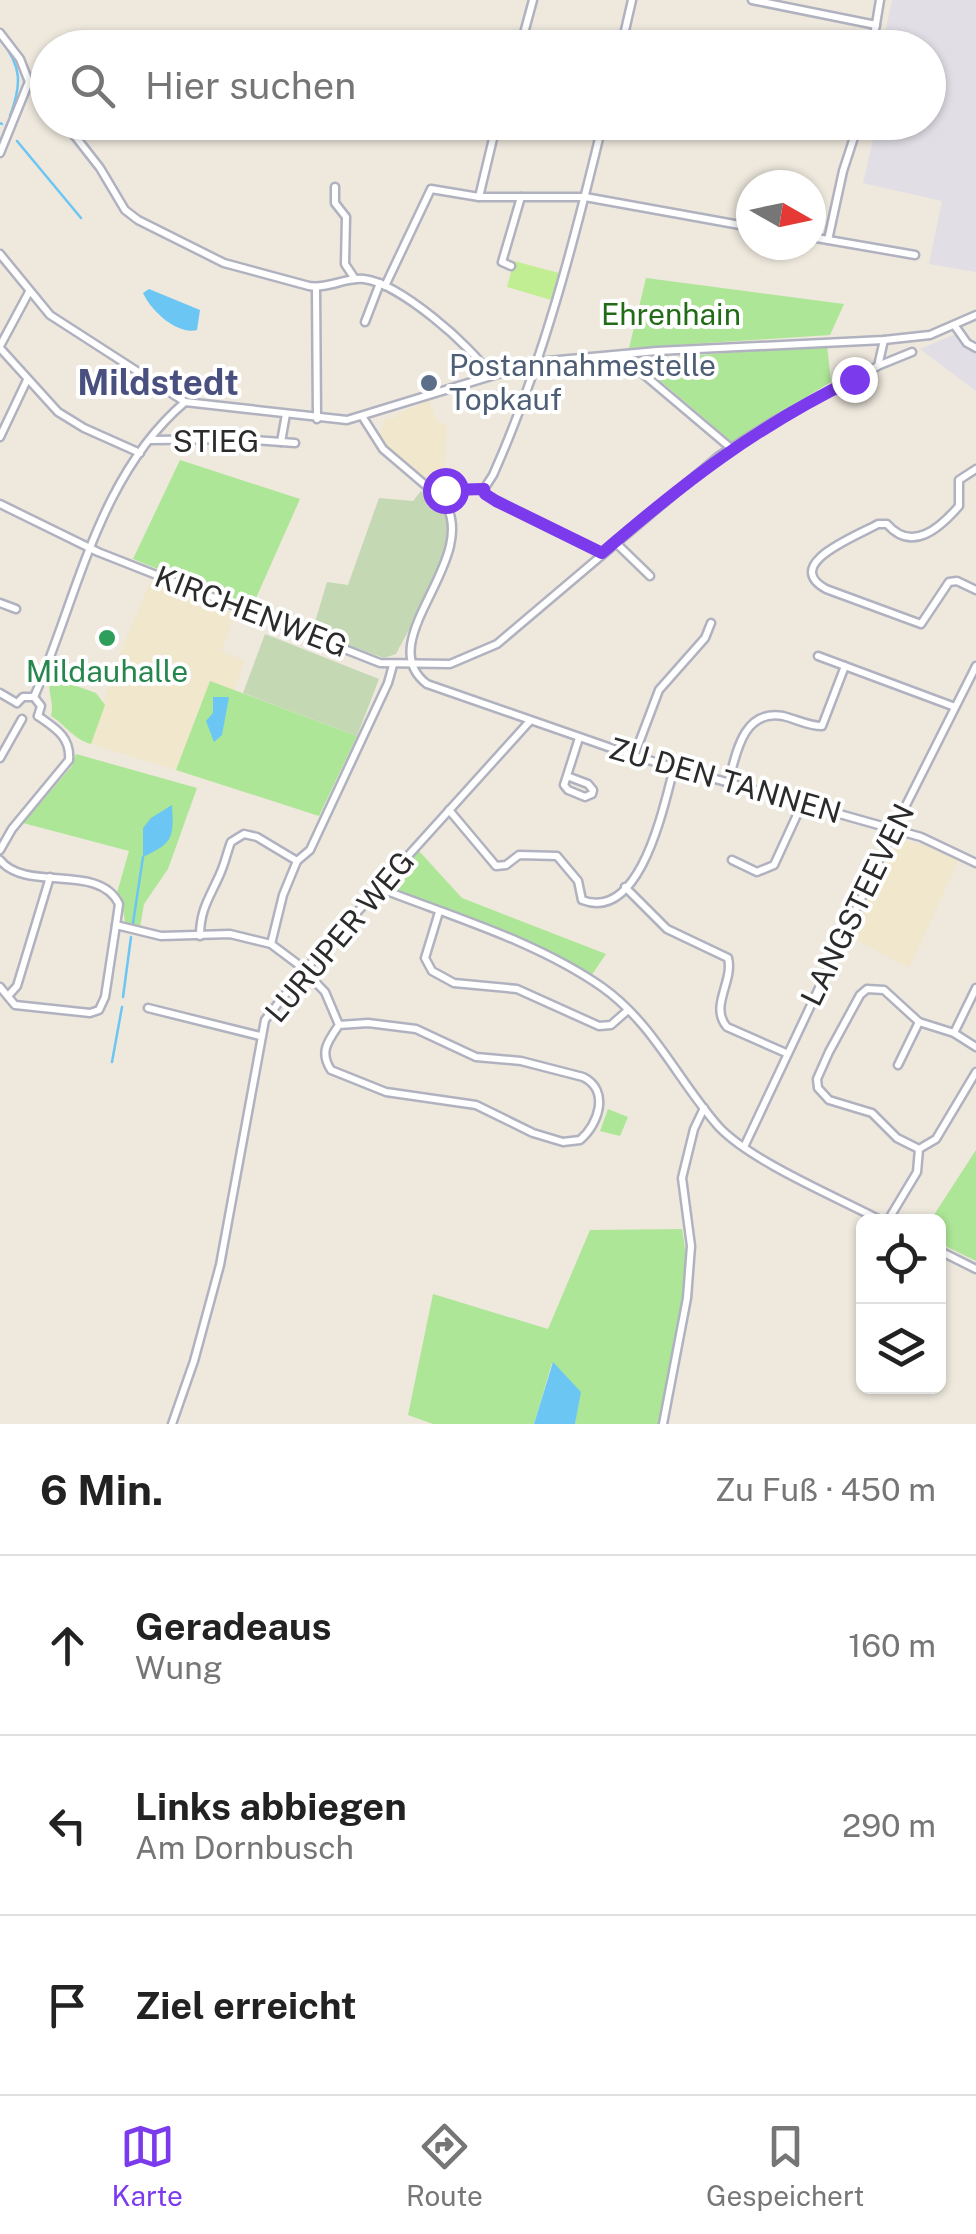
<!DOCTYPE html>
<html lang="de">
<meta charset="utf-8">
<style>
body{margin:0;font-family:"Public Sans",sans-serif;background:#f2f2f2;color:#222}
.controls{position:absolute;right:30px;bottom:30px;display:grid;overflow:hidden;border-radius:15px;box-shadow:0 2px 8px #0004}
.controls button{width:90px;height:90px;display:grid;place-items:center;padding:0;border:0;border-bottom:2px solid #e0e0e0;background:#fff;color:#222;font:50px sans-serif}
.compass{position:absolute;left:736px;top:170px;width:90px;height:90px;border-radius:50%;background:#fff;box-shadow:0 2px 8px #0004;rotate:99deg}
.stop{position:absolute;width:30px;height:30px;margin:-22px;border:8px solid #7c3aed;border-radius:50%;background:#fff}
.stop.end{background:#7c3aed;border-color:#fff;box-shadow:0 2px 10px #0008}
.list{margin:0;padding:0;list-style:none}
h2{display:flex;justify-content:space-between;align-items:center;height:130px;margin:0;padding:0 40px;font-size:42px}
h2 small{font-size:32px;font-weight:400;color:#767676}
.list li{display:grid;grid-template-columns:65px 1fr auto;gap:30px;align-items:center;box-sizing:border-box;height:180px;padding:0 40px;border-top:2px solid #e0e0e0}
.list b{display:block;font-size:38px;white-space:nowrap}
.list p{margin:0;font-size:32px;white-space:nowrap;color:#767676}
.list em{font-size:32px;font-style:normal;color:#767676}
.icon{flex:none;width:55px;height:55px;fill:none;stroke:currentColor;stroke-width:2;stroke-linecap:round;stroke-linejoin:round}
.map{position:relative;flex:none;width:976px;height:1424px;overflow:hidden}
.search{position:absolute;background:#fff;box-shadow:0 2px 8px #0004;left:30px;right:30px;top:30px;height:110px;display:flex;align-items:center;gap:25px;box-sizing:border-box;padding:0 35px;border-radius:55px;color:#767676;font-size:38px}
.sheet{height:670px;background:#fff}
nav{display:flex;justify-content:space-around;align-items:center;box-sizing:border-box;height:140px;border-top:2px solid #e0e0e0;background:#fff;font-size:28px;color:#767676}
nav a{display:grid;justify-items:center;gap:5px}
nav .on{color:#7c3aed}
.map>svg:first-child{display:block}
.industrial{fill:#e1dee6}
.education{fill:#f0e7cc}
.green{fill:#ade697}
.cemetery{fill:#c3d8b3}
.pitch{fill:#c1ee93}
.water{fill:#6cc6f4}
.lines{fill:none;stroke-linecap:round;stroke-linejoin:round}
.stream{stroke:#6cc6f4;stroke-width:2.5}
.minor-casing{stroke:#b1b2c0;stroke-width:11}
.minor{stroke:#fff;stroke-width:6}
.route{stroke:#7c3aed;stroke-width:12}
.service-dot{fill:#5c6f8a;stroke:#fff;stroke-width:4}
.leisure-dot{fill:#2e9e5b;stroke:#fff;stroke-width:4}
.labels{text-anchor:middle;stroke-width:8;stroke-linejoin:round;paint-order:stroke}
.park-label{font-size:30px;fill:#236c17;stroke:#fff}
.service-label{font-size:30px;fill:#4e5e75;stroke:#fff;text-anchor:start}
.street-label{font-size:30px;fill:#2b2b2b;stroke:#fff}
.leisure-label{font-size:30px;fill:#27864d;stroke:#fff}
.quarter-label{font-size:35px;font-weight:bold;fill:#494f7e;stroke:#fff}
</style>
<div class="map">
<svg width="976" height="1424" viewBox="0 0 976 1424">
<rect width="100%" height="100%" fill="#eee8dd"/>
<g class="industrial">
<path d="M892,0H976V272L929,264L942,201L863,183L877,123L928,122V48L882,47Z"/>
<path d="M958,333L976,348V391L920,349Z"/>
</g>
<g class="education">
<path d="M429,401L437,422L447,424L443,486L434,485L392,455L379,437L386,417L395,419L397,414Z"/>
<path d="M152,578L236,613L221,651L245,661L234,690L210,682L176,770L91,744L113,670Z"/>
<path d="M895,838L938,849L959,859L909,968L849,936Z"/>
</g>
<g class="green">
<path d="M646,278L844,304L830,335L629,348Z"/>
<path d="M827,345L831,382L732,442L636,360Z"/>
<path d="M180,460L300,499L252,607L133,559Z"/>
<path d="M51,677L96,693L105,705L91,744C73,739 67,726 51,716C55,703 46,691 51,677Z"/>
<path d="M210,681L357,736L319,816L176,770Z"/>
<path d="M76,754L197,788L168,869L144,904L140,927L125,922L121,896L117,893L129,851L23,823L72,766Z"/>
<path d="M419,851L462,898L606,954L591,976L546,949L387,886Z"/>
<path d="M608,1109L628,1117L620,1136L600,1131Z"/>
<path d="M976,1150V1261L939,1243L938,1222L930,1221Z"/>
<path d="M682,1229C695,1292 672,1361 660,1424H575L580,1392L552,1363L534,1424H433L408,1415L433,1294L548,1329L590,1230Z"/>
</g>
<g class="cemetery">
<path d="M421,491C433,497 446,502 449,516C457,553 413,620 396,654L384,658L312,632L327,582L348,585L379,498L413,501Z"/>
<path d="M265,634L379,679L357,736L243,693Z"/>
</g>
<path class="pitch" d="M514,261L559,273L551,300L507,287Z"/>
<g class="water">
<path d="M149,289L200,310L197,330C177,335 151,311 143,293Z"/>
<path d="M213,697H229L222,735L214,742L206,721L213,713Z"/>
<path d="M172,805C174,838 173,843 143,857V828L151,818Z"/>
<path d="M553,1362L581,1392L575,1424H534Z"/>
</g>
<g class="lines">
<g class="stream">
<path d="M0,39C22,66 22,84 10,116"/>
<path d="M0,123L2,124"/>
<path d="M17,141L81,218"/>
<path d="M0,142L8,122"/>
<path d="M133,923L143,857"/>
<path d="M123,997L131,937"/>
<path d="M112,1062L122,1007"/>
</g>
<defs>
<g id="minor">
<path d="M752,0L876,25"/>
<path d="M0,33L20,59L29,82L48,104"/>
<path d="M523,35L578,48"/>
<path d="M520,48L533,0"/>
<path d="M621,48L632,0"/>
<path d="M872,48L880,0"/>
<path d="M64,122L100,168L125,210L138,220L224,263L309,286C329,289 345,277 364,279C399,283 472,346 490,375"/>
<path d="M538,122L560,128"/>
<path d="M0,153L28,84"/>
<path d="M335,187V203L346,217L345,264L355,279"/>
<path d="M479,197L497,122"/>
<path d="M811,237L915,255"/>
<path d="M828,240L843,171L858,125L848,122"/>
<path d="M0,254L50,315L185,402"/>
<path d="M511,266L502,262L521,197"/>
<path d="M385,286L431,189L479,197H585L751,227"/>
<path d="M316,288L317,419"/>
<path d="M365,322L380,283"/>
<path d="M955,326L967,343L976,348"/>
<path d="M0,346L29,292"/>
<path d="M0,348L58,412L84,428L140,453"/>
<path d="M622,356L732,449"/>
<path d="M880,365L912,352"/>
<path d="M362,416L383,449L444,501C482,560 370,641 427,684L634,756L921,837L976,863"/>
<path d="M0,437L27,380"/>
<path d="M150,440L240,439L295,443"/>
<path d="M281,442L286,414"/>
<path d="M976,469L959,480V506C940,528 912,553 887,524H878C857,536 781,564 826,589L921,624L949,582L957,581L976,590"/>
<path d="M484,489L485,494L496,501L602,553"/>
<path d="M432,492L484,489L493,475C543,363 574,242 603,122"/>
<path d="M0,504L98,552L380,663L450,664L497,644L719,456L776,420L878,366L884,340"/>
<path d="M615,542L650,576"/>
<path d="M0,603L16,609"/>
<path d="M818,656L955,707"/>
<path d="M0,693L17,703"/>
<path d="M34,697C78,596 98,476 185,402L347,420L537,362L657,351L884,340L930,335L976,315"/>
<path d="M34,697L41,706L38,716"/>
<path d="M17,703L23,697H34"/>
<path d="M634,756L659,690L705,638L711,623"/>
<path d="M0,758L22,719"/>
<path d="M567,776L588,784L593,790L592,794L585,797L568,790L564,785L579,738"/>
<path d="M728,784C736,755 742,709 783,716C796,719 808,726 822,726L845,666"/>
<path d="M449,810L496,866L506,865L519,855L557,856L578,881L582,900C641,923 664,804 674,768"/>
<path d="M0,850L12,829L69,760C71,737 55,728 38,716"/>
<path d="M0,860C26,893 99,862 119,904L116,925L161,936L230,934L271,944L299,965L325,992L339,1025L368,1023L416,1029L476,1057L521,1061L583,1077C610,1090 599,1124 580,1140L563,1142L533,1133L476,1105L386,1092L331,1070C319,1052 328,1041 339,1025"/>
<path d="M732,860L757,872L774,865L802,804"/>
<path d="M297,861L310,850L388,683L393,665"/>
<path d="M625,887L667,929L728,958C734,982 709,1006 727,1027L786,1053"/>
<path d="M379,888C453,917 536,941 602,987C654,1024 678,1081 719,1127C752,1162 839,1198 884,1222"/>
<path d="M439,912L425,958L432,971L454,983L517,989L599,1026L611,1025L628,1010"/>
<path d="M200,936C200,909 210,897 220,874C225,863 227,852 231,842L244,834L257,837L297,861L283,895L271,944"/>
<path d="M0,987L15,1005L90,1013L99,1010L105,997L116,925"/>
<path d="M8,996L17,986L50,877"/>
<path d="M148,1008L260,1036"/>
<path d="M954,1033L976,988"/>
<path d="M976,1047L954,1033L919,1022L884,990L867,989L860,995L829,1052L817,1079L818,1088L829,1100L872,1113L897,1138L919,1149L936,1139L976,1072"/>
<path d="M898,1065L919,1022"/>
<path d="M744,1147L894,829L976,666"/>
<path d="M887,1222L917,1172L919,1149"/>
<path d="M938,1250L976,1269"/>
<path d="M172,1424L194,1361L220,1265L265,1020L303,972L529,722"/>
<path d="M663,1424L687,1298L691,1246L682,1178L694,1129L704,1108"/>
</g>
</defs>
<use href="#minor" class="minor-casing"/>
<use href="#minor" class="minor"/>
</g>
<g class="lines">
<path class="route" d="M445,490L484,489L485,494L496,501L602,553C686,481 754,428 854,379"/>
</g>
<circle class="service-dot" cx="429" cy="383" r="10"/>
<circle class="leisure-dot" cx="107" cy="638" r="10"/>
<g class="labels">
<g class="park-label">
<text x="671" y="325">Ehrenhain</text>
</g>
<g class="service-label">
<text x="449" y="376">Postannahmestelle<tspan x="449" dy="34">Topkauf</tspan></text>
</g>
<g class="street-label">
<text x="216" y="452">STIEG</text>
<text transform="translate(251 612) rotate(21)" y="10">KIRCHENWEG</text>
<text transform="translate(725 781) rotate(16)" y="10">ZU DEN TANNEN</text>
<text transform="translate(858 905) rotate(-64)" y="10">LANGSTEEVEN</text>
<text transform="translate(340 937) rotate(-50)" y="10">LURUPER WEG</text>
</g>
<g class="leisure-label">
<text x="107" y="682">Mildauhalle</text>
</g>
<g class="quarter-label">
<text x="158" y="395">Mildstedt</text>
</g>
</g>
</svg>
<div class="controls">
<button><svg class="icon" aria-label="locate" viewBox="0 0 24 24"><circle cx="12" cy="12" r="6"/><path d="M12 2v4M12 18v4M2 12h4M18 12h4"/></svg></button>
<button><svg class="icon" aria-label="layers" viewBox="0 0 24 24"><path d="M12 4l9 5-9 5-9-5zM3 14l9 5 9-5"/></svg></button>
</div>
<svg class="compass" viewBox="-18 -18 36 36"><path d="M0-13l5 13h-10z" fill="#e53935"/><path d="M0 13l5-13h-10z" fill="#767676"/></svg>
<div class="stop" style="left:445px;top:490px"></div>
<div class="stop end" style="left:854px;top:379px"></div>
<div class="search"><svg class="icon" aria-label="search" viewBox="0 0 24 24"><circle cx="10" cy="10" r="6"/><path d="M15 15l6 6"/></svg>Hier suchen</div>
</div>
<section class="sheet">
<h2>6 Min.<small>Zu Fuß · 450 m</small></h2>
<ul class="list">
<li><svg class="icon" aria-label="ahead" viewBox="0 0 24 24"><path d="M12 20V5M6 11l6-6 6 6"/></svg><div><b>Geradeaus</b><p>Wung</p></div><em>160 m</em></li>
<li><svg class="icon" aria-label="left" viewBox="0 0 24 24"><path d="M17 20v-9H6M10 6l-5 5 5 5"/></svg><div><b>Links abbiegen</b><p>Am Dornbusch</p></div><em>290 m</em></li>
<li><svg class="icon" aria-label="arrive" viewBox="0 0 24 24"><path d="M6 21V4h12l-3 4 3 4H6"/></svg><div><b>Ziel erreicht</b></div></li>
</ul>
</section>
<nav>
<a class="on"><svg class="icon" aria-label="map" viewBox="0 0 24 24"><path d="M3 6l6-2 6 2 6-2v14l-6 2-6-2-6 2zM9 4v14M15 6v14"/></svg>Karte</a>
<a><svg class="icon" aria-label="directions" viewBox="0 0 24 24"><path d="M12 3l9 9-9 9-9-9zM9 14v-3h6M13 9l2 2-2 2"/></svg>Route</a>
<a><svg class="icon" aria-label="saved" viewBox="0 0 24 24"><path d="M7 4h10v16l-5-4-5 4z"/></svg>Gespeichert</a>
</nav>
